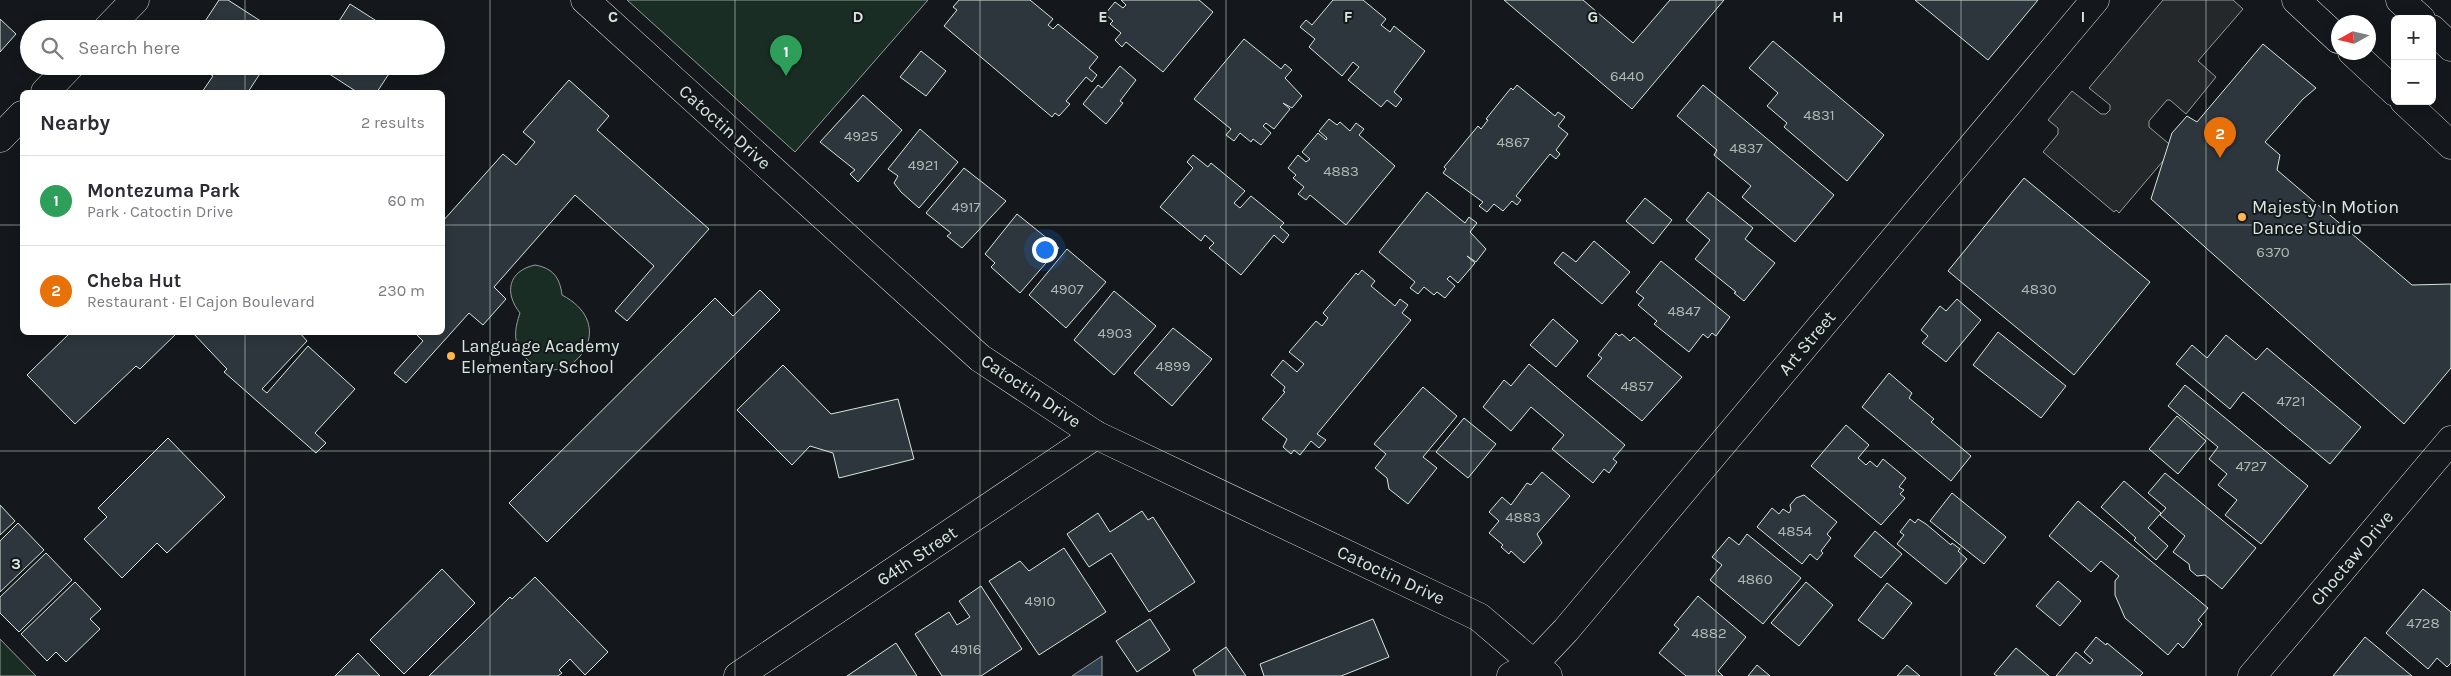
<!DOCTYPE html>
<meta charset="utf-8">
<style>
body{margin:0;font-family:Karla,sans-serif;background:#f2f2f3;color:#2b2b33}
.controls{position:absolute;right:15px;top:15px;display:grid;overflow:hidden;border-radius:8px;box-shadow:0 2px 12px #0003}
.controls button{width:45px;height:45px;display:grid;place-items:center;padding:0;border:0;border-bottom:1px solid #e1e1e2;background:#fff;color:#2b2b33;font:25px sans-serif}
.compass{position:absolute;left:2331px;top:15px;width:45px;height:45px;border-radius:50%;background:#fff;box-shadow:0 2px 12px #0003;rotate:262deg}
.you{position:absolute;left:1044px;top:249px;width:18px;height:18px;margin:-12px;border:4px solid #fff;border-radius:50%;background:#1a73e8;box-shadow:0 0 0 8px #1a73e833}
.badge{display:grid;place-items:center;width:32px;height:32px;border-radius:50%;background:#0b8043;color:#fff;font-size:16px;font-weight:700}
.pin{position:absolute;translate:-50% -41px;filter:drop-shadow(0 1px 2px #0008)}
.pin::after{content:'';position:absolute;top:26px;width:18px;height:15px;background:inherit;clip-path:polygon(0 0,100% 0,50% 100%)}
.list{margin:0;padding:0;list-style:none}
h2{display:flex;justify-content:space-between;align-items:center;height:65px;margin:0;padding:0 20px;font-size:21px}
h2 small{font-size:16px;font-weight:400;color:#7c7c81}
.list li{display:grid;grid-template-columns:32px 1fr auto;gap:15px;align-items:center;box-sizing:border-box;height:90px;padding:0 20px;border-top:1px solid #e1e1e2}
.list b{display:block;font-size:19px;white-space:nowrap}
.list p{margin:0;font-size:16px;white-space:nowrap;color:#7c7c81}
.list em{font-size:16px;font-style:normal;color:#7c7c81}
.icon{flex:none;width:28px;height:28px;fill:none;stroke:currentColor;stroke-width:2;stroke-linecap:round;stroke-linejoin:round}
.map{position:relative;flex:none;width:2451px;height:676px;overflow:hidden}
.search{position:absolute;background:#fff;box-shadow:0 2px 12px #0003;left:20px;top:20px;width:425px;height:55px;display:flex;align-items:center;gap:12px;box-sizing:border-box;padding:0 18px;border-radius:28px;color:#7c7c81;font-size:19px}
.panel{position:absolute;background:#fff;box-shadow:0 2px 12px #0003;left:20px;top:90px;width:425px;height:245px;border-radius:8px}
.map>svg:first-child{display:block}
.green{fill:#1a2d24;stroke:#939e99}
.parking{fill:#24282b;stroke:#939e99}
.water{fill:#2f3f4d;stroke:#939e99}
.building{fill:#2c363c;stroke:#d8e6dc}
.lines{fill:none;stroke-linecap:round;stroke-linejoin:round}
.minor-casing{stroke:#d8e6dc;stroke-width:29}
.major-casing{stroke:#d8e6dc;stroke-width:29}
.minor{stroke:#14181c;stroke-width:28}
.major{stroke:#14181c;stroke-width:28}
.grid{fill:none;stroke:#d8e6dc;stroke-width:1;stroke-opacity:0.55}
.poi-dot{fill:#ffb74d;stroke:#14181c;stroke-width:2}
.labels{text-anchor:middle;stroke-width:4;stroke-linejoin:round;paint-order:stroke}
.number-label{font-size:15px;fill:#adbab4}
.street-label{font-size:18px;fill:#d8e6dc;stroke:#14181c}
.poi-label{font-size:18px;fill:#d8e6dc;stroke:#14181c;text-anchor:start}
.grid-label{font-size:16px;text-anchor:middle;font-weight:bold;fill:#d8e6dc;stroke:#14181c;stroke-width:4;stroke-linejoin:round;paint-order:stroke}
</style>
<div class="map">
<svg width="2451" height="676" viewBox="0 0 2451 676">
<rect width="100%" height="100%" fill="#14181c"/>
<g class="green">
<path d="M627,0H928L795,152Z"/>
<path d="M535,265C553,268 560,278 562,295C627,329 561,400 524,356C512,342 515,328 520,313C504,293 508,271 535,265Z"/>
<path d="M0,639L36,676H0Z"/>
</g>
<path class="parking" d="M2163,0H2233L2243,9L2198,61L2216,77L2186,114L2170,100H2167L2149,121V127L2174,148L2119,213L2116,210L2114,212L2043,152L2058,134V128L2048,120L2072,91L2101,114H2106L2110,110V105L2089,88Z"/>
<path class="water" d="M1102,656V676H1072Z"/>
<g class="building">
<path d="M219,0H228L273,29H200Z"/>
<path d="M959,0H1030L1053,19L1048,25L1053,29L1058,24L1098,57L1089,68L1097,75L1092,82L1086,77L1066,101L1070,104L1059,116L1055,113L1052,117L944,26L957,10L953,7Z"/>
<path d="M1121,0H1199L1213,12L1163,72L1126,42L1122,47L1115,40L1121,33L1110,24L1113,21L1105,14L1115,2L1123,8L1126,5Z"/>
<path d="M1333,0H1363L1386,19L1381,25L1390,32L1394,26L1425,51L1394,92L1402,99L1396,107L1387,100L1381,107L1348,80L1359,67L1353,62L1342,76L1309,47L1315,39L1300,27L1306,20L1312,25Z"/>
<path d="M1504,0H1583L1633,43L1670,0H1724L1632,109Z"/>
<path d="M1915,0H2038L1988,60Z"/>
<path d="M350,4L389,29H334Z"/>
<path d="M0,19L16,34L0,52Z"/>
<path d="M1244,39L1281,69L1285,64L1292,70L1285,78L1302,96L1292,108L1283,103L1290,109L1274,129L1266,123L1263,126L1271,133L1261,145L1253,139L1251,142L1240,133L1234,141L1226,135L1231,129L1194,99Z"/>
<path d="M1773,41L1884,135L1847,181L1784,127L1787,123L1767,106L1778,93L1749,68Z"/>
<path d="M2263,44L2316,88L2303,99L2265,142L2280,155L2277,170L2412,285L2451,284V368L2404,424L2151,199L2172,133L2187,116L2197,122Z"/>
<path d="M921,51L946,71L926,96L900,77Z"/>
<path d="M198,66H265L248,92H202L213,76Z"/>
<path d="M317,66H394L377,92H357Z"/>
<path d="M1120,66L1136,80L1120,101L1123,103L1106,124L1083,104L1098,85L1102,88Z"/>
<path d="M569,80L609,116L597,130L709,229L627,321L615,311L654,266L575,195L494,287L506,299L483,325L469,313L406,383L394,373L423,341L414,332H442V248L444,246L442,244V222L503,154L516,165L535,142L523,132Z"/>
<path d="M1517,85L1555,116L1558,112L1565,117L1558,126L1568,134L1556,150L1560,154L1556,159L1550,154L1516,196L1521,200L1517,205L1512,201L1503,211L1494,204L1487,212L1479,206L1483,202L1443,173L1446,169L1444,167L1478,126L1481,129L1488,120L1486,119L1511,88L1513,90Z"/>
<path d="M1703,85L1834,195L1795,242L1742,197L1751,186L1714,155L1717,150L1677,116Z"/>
<path d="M863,95L902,130L858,182L850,174L855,170L820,142Z"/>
<path d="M1329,119L1337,125L1340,122L1350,131L1356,123L1364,129L1359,135L1395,166L1346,225L1310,195L1306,200L1298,194L1304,187L1293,178L1296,175L1288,168L1298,155L1306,162L1310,159L1302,152L1318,133L1326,140L1327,138L1319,131Z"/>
<path d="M920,129L958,162L919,208L901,192L894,183L898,176L888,169Z"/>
<path d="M1193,155L1208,167L1211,163L1245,191L1234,203L1240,208L1251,196L1284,223L1280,227L1289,235L1283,243L1274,235L1241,275L1209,248L1214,243L1205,235L1201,241L1160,207L1193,168L1187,162Z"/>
<path d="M964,168L1006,201L962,248L947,236L951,233L926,213Z"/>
<path d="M2024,178L2150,282L2074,375L1948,271Z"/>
<path d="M1427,192L1465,223L1469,217L1477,223L1470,232L1486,249L1476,262L1467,256L1475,263L1458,283L1450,276L1447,279L1455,286L1445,298L1437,292L1434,295L1424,287L1418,294L1410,288L1415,282L1379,252Z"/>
<path d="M1708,192L1753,228L1745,239L1775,263L1744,301L1734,293L1736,292L1695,259L1710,240L1686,220Z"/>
<path d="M1645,198L1672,220L1653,244L1626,221Z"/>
<path d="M1017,214L1059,248L1020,293L991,267L995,263L985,254Z"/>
<path d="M1594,241L1630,272L1602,304L1554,263L1563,252L1576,262Z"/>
<path d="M1067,249L1106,282L1066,328L1029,295Z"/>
<path d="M1661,261L1730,317L1716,336L1712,333L1708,338L1703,334L1689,352L1654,324L1657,321L1638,305L1644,298L1636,292Z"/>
<path d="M1362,270L1375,281L1371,286L1395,306L1400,299L1408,305L1402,313L1411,320L1317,434L1326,440L1319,448L1311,441L1300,455L1294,450L1291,454L1283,447L1287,439L1262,419L1285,392L1283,391L1285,387L1271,375L1283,360L1297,372L1304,364L1289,352L1316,321L1322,326L1328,318L1323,313L1356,273L1358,275Z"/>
<path d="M760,290L780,310L547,542L509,503L715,298L733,316Z"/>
<path d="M1114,291L1156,326L1114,375L1074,340Z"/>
<path d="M1957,299L1981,320L1946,362L1922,343L1928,336L1921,330L1940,306L1946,311Z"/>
<path d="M1553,319L1578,341L1556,367L1530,345Z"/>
<path d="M1173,328L1212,359L1172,406L1134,373Z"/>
<path d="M71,332H178L140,369L136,366L75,424L27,375Z"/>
<path d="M192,332H299L307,341L262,389L267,393L308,346L355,389L315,433L326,443L316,453L224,372L227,369Z"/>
<path d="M1998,332L2066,386L2041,418L1973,365Z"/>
<path d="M1616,333L1619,336L1622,334L1630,341L1634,337L1682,377L1642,421L1587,376L1602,358L1598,355Z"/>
<path d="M2226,335L2256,360L2267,348L2361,427L2330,464L2243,392L2230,409L2176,364L2192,345L2207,358Z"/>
<path d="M1529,364L1625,445L1613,459L1617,462L1609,473L1604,469L1593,483L1552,449L1564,435L1531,407L1511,431L1483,407L1504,380L1511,386Z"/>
<path d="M783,365L831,414L898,399L914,459L839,478L833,453L810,446L792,465L737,410Z"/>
<path d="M1889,373L1912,393L1909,398L1934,419L1931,422L1971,456L1951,481L1862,407Z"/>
<path d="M2185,385L2308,486L2261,544L2225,515L2237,500L2218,485L2227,474L2209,459L2218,447L2168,406Z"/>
<path d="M1423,387L1457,416L1423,457L1437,468L1408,504L1389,489L1387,478L1375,468L1386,454L1374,444Z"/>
<path d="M2177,416L2206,441L2178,474L2149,449Z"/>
<path d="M1464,418L1496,444L1468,478L1436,452Z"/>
<path d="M1846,425L1869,445L1858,458L1866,465L1870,461L1877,467L1883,459L1906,478L1899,487L1904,490L1900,494L1905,498L1881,525L1811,466Z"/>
<path d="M168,438L225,497L167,553L157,543L122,578L84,539L107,517L98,508Z"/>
<path d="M1542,472L1570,496L1537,534L1542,543L1524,563L1511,551L1509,554L1501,547L1503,545L1489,533L1499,521L1489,512L1502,497L1511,505L1527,483L1531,485Z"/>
<path d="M2165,473L2256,548L2222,589L2205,575L2197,576L2190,570L2189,564L2173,552L2185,536L2160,515L2166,508L2148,493Z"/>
<path d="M2124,481L2161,513L2148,528L2168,546L2156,560L2134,540L2136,538L2101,507Z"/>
<path d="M1952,493L2006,537L1984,564L1930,521Z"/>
<path d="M1804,495L1837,522L1827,534L1831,538L1821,551L1823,553L1817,560L1810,554L1802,564L1757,527L1772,508L1779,514L1783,509L1789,513L1791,510L1790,505L1796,498Z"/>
<path d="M2078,501L2208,608L2198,620L2202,624L2183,648L2178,643L2168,655L2125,618L2115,595V581L2119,576L2101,561L2091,572L2049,536Z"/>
<path d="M0,505L15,521L0,535Z"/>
<path d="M1142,511L1148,520L1153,517L1195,582L1149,612L1111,553L1089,567L1067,534L1098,513L1110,532Z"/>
<path d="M1910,519L1915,523L1918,519L1926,524L1951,545L1952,543L1960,549L1958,551L1967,559L1946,584L1897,544L1904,535L1900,532Z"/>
<path d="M18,523L44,550L0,592V541Z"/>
<path d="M1875,531L1902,554L1881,578L1854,556Z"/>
<path d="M1747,534L1801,578L1763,624L1710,580L1722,565L1712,557L1729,537L1739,545Z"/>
<path d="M1064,548L1106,612L1039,655L989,581L1020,561L1029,571Z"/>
<path d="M46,553L72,580L19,632L0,613V597Z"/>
<path d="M442,569L475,603L404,674L370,640Z"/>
<path d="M535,577L608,652L585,675L570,659L559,670L562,673L558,676H429L510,597L512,599Z"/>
<path d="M2058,581L2081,601L2060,626L2036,606Z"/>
<path d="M75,582L101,609L90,619L100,629L66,662L56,652L47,661L21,634Z"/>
<path d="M1806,582L1833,605L1799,646L1771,623Z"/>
<path d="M1887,583L1912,603L1883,639L1858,620Z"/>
<path d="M981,586L1022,649L981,676H942L915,634L949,612L957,625L970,617L959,601Z"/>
<path d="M2423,589L2451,612V663L2447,667L2437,658L2428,669L2386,633Z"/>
<path d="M1698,596L1746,637L1718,671L1723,676H1686L1659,653L1679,629L1674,625Z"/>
<path d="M1150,619L1170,650L1137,672L1116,641Z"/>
<path d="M1373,619L1389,657L1341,676H1264L1260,664Z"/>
<path d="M2096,637L2106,645L2107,643L2143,673L2140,676H2056L2076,652L2090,664L2093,660L2084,652Z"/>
<path d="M2365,637L2412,676H2333Z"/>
<path d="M896,643L917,676H847Z"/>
<path d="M1226,647L1246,676H1196L1193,670Z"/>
<path d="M2016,648L2049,676H1997L1994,674Z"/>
<path d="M358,653L380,676H335Z"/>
<path d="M1757,665L1770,676H1748Z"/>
<path d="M1907,665L1920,676H1897Z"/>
</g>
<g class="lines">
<defs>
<g id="minor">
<path d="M585,0L980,358L1096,435L1479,617L1548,676"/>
<path d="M107,29L135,0"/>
<path d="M45,92L70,66"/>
<path d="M0,138L22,115"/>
<path d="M738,676L1096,435"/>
<path d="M1511,676L1534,664L1566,630L2095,0"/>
<path d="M2252,676L2451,440"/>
</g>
<g id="major">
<path d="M2296,0L2338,39"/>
<path d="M2400,0L2421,19"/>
<path d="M2432,29L2451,47"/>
<path d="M2352,52L2395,92"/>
<path d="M2404,101L2451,145"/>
</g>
</defs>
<use href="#minor" class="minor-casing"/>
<use href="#major" class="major-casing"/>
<use href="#minor" class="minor"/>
<use href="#major" class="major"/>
</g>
<path class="grid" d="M245,0V29M490,0V676M735,0V676M980,0V676M1226,0V676M1471,0V676M1716,0V676M1961,0V676M2206,0V676M245,66V92M0,225H22M442,225H2451M245,332V676M0,451H2451"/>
<g class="poi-dot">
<circle cx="2242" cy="217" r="5"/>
<circle cx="451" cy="356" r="5"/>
</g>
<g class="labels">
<g class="number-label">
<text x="1627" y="81">6440</text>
<text x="1819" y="120">4831</text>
<text x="861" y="141">4925</text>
<text x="1513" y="147">4867</text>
<text x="1746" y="153">4837</text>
<text x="923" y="170">4921</text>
<text x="1341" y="176">4883</text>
<text x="966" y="212">4917</text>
<text x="2273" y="257">6370</text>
<text x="1067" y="294">4907</text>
<text x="2039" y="294">4830</text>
<text x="1684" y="316">4847</text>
<text x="1115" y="338">4903</text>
<text x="1173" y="371">4899</text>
<text x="1637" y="391">4857</text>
<text x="2291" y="406">4721</text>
<text x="2251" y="471">4727</text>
<text x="1523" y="522">4883</text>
<text x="1795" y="536">4854</text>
<text x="1755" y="584">4860</text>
<text x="1040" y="606">4910</text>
<text x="2423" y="628">4728</text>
<text x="1709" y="638">4882</text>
<text x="966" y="654">4916</text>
</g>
<g class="street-label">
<text transform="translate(725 127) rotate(42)" y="6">Catoctin Drive</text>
<text transform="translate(1807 343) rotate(-50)" y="6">Art Street</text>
<text transform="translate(1031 391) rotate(34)" y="6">Catoctin Drive</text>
<text transform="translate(917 556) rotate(-34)" y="6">64th Street</text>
<text transform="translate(2352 558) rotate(-50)" y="6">Choctaw Drive</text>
<text transform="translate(1391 575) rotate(25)" y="6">Catoctin Drive</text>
</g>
<g class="poi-label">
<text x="2252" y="213">Majesty In Motion<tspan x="2252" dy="21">Dance Studio</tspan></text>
<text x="461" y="352">Language Academy<tspan x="461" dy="21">Elementary School</tspan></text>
</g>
</g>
<g class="grid-label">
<text x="613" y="22">C</text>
<text x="858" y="22">D</text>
<text x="1103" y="22">E</text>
<text x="1348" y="22">F</text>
<text x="1593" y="22">G</text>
<text x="1838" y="22">H</text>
<text x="2083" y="22">I</text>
<text x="16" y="569">3</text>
</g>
</svg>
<div class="controls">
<button>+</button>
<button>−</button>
</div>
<svg class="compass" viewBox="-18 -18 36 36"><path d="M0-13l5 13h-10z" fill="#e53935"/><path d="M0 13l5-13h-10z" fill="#7c7c81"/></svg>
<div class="you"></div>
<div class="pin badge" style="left:786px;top:76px;background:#2e9e5b">1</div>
<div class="pin badge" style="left:2220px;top:158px;background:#e8710a">2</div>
<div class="search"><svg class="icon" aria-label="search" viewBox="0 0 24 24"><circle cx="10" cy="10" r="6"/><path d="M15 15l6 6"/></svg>Search here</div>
<section class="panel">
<h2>Nearby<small>2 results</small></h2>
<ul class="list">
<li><span class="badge" style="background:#2e9e5b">1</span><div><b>Montezuma Park</b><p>Park · Catoctin Drive</p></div><em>60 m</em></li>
<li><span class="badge" style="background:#e8710a">2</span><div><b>Cheba Hut</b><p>Restaurant · El Cajon Boulevard</p></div><em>230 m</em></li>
</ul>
</section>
</div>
